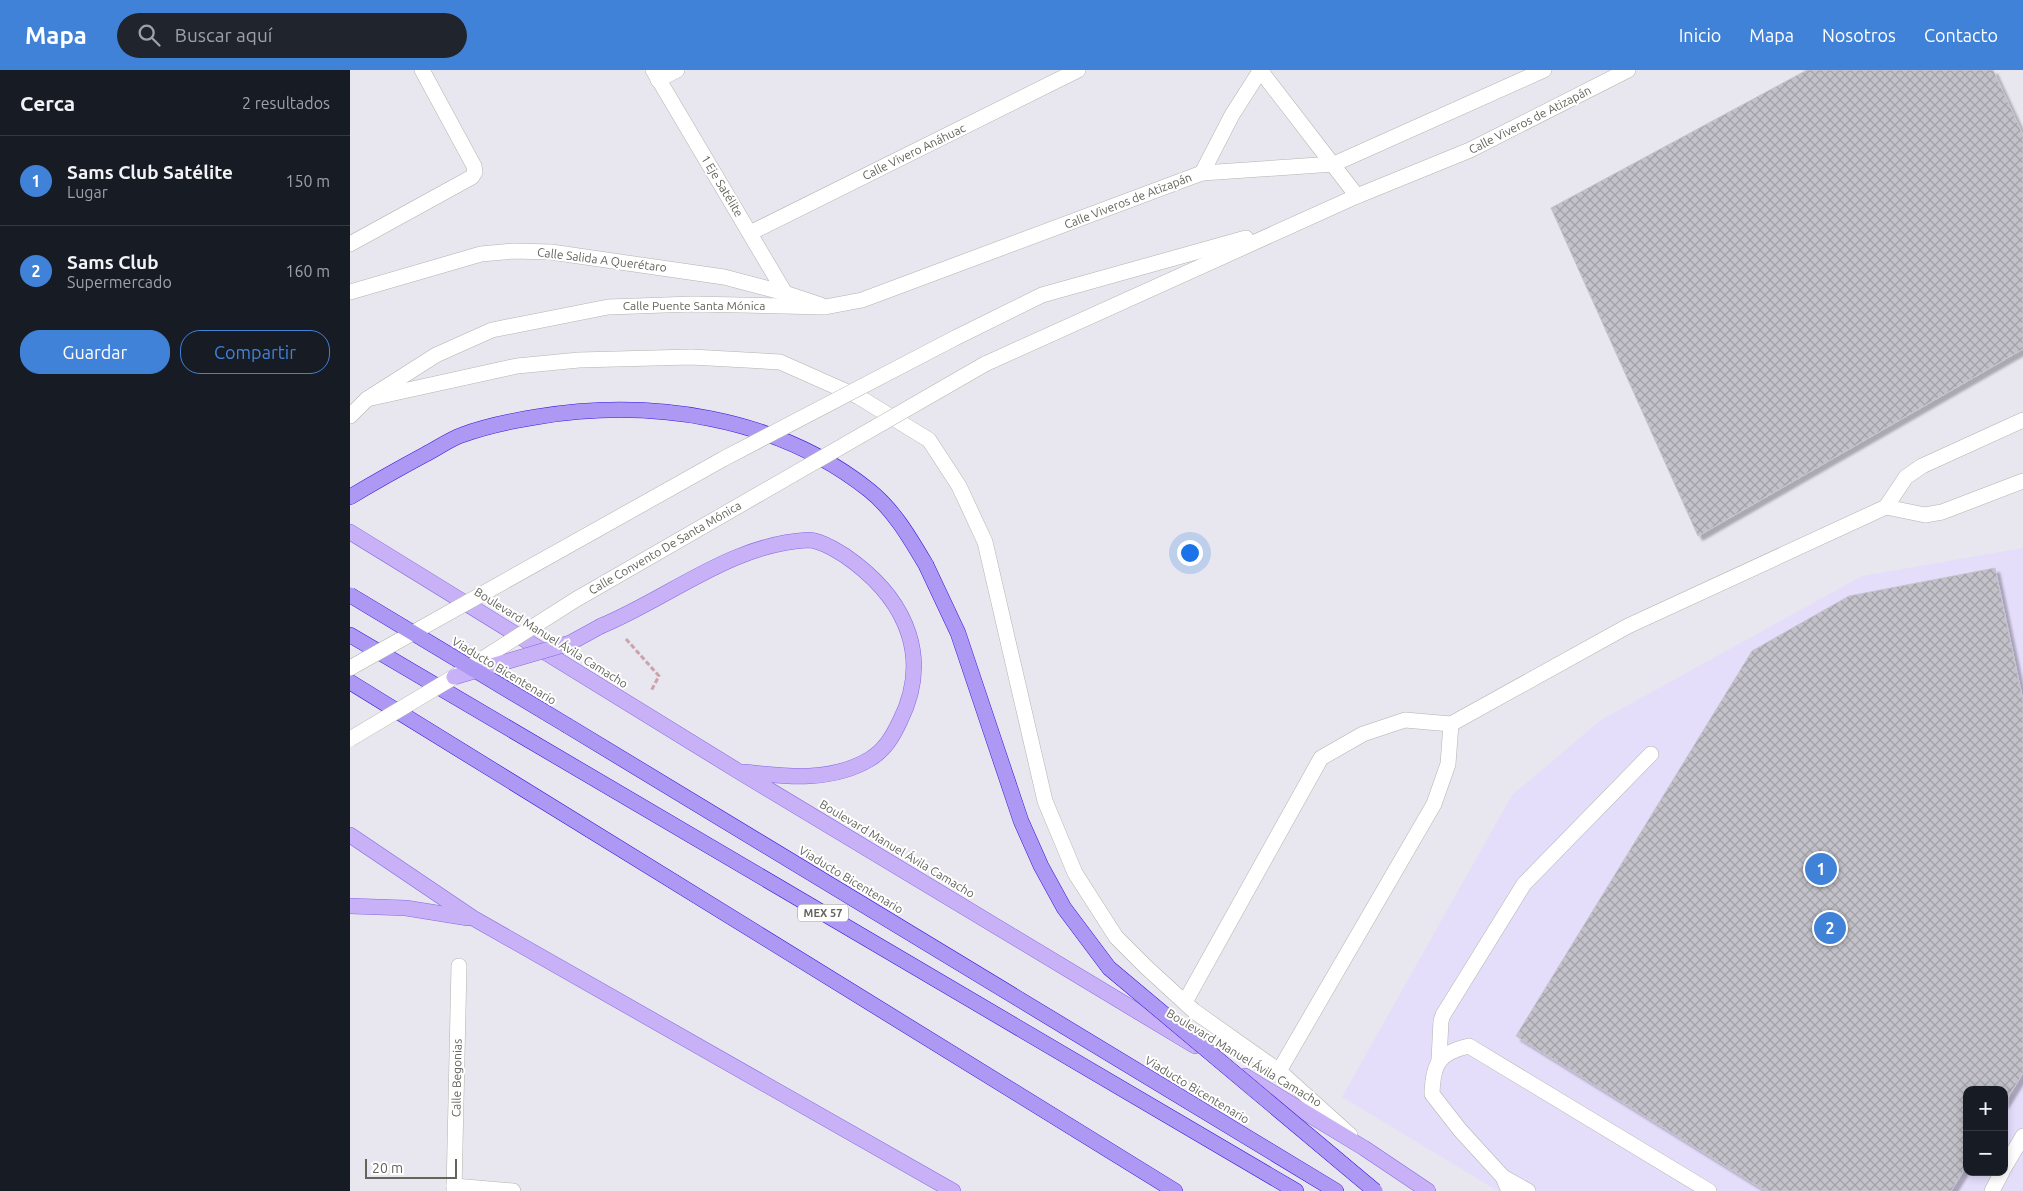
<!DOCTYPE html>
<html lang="es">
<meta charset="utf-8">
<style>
body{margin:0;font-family:Ubuntu,sans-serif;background:#20242c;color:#f1f3f6}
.controls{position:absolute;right:15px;bottom:15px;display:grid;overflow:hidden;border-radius:10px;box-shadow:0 2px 8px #0003}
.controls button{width:45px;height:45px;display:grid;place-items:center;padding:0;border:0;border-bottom:1px solid #363941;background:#171b24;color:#f1f3f6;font:25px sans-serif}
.scale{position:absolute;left:15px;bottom:12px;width:92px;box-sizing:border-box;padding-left:5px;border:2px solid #64645d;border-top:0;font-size:14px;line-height:18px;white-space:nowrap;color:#64645d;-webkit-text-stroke:4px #fff;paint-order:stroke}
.you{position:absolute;left:839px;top:482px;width:18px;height:18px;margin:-12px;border:4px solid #fff;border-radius:50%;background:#1a73e8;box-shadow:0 0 0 8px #1a73e833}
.badge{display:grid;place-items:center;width:32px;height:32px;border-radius:50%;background:#4182d9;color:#fff;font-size:16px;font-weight:700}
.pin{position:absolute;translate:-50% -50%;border:2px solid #fff;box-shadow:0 1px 5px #0006}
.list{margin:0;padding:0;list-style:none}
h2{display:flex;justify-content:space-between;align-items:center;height:65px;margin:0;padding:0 20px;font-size:21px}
h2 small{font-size:16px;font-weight:400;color:#9ea1a6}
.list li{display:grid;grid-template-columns:32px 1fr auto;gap:15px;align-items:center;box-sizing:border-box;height:90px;padding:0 20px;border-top:1px solid #363941}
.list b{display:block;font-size:19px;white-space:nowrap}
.list p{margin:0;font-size:16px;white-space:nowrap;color:#9ea1a6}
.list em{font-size:16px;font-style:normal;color:#9ea1a6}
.actions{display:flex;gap:10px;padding:15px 20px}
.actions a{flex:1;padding:11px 0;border:1px solid #4182d9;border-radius:20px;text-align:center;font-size:18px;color:#4182d9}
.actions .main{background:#4182d9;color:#fff}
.icon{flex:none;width:28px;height:28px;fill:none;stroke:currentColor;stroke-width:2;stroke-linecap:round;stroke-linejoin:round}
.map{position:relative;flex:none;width:1673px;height:1121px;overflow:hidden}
header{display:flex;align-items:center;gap:30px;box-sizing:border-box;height:70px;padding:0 25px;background:#4182d9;color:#fff}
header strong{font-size:24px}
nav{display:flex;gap:28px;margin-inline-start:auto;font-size:18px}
.search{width:350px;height:45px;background:#20242c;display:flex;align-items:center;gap:12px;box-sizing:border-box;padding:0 18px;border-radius:28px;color:#9ea1a6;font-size:19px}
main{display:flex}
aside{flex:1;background:#171b24}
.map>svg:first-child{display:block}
.commercial{fill:#e5defb;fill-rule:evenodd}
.building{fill:url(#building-cross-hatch);stroke:#c7c4d2;filter:url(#shadow)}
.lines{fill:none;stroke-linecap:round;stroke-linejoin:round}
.lane-casing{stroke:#b3b4ae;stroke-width:16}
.street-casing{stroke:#b3b4ae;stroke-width:16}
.secondary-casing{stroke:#b4b4ae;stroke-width:16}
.primary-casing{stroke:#8368e4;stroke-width:16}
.highway-casing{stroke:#3a16de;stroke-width:16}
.path{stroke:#cba3ac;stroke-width:3;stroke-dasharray:5 2.5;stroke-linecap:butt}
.lane{stroke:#fff;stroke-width:15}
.street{stroke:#fff;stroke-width:15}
.secondary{stroke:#fff;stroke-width:15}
.primary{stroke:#c8b1f7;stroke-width:15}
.highway{stroke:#ad98f3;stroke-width:15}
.secondary-bridge-casing{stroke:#b4b4ae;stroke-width:16;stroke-linecap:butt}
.primary-bridge-casing{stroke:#8368e4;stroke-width:16;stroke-linecap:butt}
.highway-bridge-casing{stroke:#3a16de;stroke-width:16;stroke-linecap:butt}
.secondary-bridge{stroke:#fff;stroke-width:15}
.primary-bridge{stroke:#c8b1f7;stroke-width:15}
.highway-bridge{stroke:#ad98f3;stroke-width:15}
.labels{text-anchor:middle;stroke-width:4;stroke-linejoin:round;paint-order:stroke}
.shield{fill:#fff;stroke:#92928e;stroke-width:1}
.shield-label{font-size:11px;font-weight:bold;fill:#64645d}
.street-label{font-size:12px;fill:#64645d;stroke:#fff}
</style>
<header>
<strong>Mapa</strong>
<div class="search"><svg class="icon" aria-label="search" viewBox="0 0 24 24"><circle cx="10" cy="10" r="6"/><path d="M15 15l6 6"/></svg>Buscar aquí</div>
<nav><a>Inicio</a><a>Mapa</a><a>Nosotros</a><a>Contacto</a></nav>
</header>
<main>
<aside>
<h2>Cerca<small>2 resultados</small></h2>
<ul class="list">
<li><span class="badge">1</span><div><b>Sams Club Satélite</b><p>Lugar</p></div><em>150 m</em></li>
<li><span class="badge">2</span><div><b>Sams Club</b><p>Supermercado</p></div><em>160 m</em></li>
</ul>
<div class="actions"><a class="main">Guardar</a><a>Compartir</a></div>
</aside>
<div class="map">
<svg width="1673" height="1121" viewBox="0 0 1673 1121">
<defs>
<pattern id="building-cross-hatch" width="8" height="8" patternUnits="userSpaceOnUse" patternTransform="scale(1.25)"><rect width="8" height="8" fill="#c3c2ca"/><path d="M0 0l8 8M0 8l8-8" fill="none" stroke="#a2a1a7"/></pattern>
<filter id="shadow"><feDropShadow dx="4.5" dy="4.5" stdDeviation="1" flood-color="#0004"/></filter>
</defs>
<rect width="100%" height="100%" fill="#e8e6ee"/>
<path class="commercial" d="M1673,478V1121H1148L992,1027L1162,725L1251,650L1512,506ZM1617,1020H1654V1102H1617Z"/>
<g class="building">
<path d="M1457,0H1643L1673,65V279L1348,466L1201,138Z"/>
<path d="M1645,498L1673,631V1003L1654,1034V1020H1617V1095L1601,1121H1416L1166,966L1402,581L1499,526Z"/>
</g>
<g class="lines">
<defs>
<g id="lane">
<path d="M1089,990L1091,951L1093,945L1174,814L1301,684"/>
<path d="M1654,1098L1673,1066"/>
<path d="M1153,1107L1178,1121"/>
<path d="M1159,1121L1153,1107L1110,1060L1082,1024C1083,994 1088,983 1119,976L1359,1121"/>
<path d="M1642,1121L1652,1102"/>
</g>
<g id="street">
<path d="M303,0L435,223"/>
<path d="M308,10L327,0"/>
<path d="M400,163L728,0"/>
<path d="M0,174L122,107L125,102L124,96L72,0"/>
<path d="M0,222L131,184L164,181L201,182L374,207L435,223L471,235"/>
<path d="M1536,437L1575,445L1592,442L1673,411"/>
<path d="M835,932L971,688L1013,664L1055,650L1101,654L1278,556L1536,437L1556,407L1572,396L1673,350"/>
<path d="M929,1001L1084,734L1098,694L1101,654"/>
<path d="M104,1116L163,1121"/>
<path d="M104,1121L109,896"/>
</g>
<g id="secondary">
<path d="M910,0L1007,126"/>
<path d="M852,103L882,45L910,1"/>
<path d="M605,268L692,225L896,168"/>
<path d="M635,294L1007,126L1120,80L1278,0"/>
<path d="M17,329L167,296L229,290L341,287L430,292L509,327L579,370L609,416L635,472L695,731L725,803L766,867L796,897L844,941L929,1001L1000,1065"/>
<path d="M0,346L17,329L86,285L142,260L258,237L343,234L475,237L512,230L852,103L984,94L1194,0"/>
</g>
<g id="primary">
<path d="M0,462L388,701L845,976"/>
<path d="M251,556C319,528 381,474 458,470C472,470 495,485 505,493C557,533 581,589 550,651C543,666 535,680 520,689C482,712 437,707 395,702"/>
<path d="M0,765L123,848L603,1121"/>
<path d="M0,836L56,838L118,848"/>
<path d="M895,1006L1014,1078L1078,1121"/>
</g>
<g id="highway">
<path d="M0,427C25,412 50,398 76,384C88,378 100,369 112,365C136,356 161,351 186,347C300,328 426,346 519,420C544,440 560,468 576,495"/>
<path d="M0,565L946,1121"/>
<path d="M0,612L825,1121"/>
<path d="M218,656L986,1121"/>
</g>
</defs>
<use href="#lane" class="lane-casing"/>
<use href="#street" class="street-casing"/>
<use href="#secondary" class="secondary-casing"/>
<use href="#primary" class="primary-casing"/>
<use href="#highway" class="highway-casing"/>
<path class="path" d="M276,569L309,606L301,621"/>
<use href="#lane" class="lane"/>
<use href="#street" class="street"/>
<use href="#secondary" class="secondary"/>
<use href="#primary" class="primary"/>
<use href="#highway" class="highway"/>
<defs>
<g id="secondary-bridge">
<path d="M0,598L373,389L605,268"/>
<path d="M0,669L104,607L225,530L635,294"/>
</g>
<path id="primary-bridge" d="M104,607L220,573L251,556"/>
<g id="highway-bridge">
<path d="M576,495L608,563L671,751L691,796L714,838L759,898L1025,1121"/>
<path d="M0,525L218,656"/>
</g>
</defs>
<use href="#secondary-bridge" class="secondary-bridge-casing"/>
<use href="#primary-bridge" class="primary-bridge-casing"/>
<use href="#highway-bridge" class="highway-bridge-casing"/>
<use href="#secondary-bridge" class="secondary-bridge"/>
<use href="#primary-bridge" class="primary-bridge"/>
<use href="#highway-bridge" class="highway-bridge"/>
</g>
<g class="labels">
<rect class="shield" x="448" y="834.5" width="50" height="17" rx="4"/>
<g class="shield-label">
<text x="473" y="847">MEX 57</text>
</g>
<g class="street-label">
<text transform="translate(1180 50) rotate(-27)" y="4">Calle Viveros de Atizapán</text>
<text transform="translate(564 82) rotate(-26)" y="4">Calle Vivero Anáhuac</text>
<text transform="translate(372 116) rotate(59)" y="4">1 Eje Satélite</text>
<text transform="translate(778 131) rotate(-21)" y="4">Calle Viveros de Atizapán</text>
<text transform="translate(252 190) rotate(7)" y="4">Calle Salida A Querétaro</text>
<text x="344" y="240">Calle Puente Santa Mónica</text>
<text transform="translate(315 478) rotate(-30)" y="4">Calle Convento De Santa Mónica</text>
<text transform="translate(201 568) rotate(32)" y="4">Boulevard Manuel Ávila Camacho</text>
<text transform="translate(154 601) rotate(31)" y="4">Viaducto Bicentenario</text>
<text transform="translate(547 779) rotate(31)" y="4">Boulevard Manuel Ávila Camacho</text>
<text transform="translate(501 810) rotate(31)" y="4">Viaducto Bicentenario</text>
<text transform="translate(894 988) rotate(31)" y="4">Boulevard Manuel Ávila Camacho</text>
<text transform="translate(107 1008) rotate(-89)" y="4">Calle Begonias</text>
<text transform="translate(847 1020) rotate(31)" y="4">Viaducto Bicentenario</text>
</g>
</g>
</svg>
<div class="controls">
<button>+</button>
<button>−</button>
</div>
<div class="scale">20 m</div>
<div class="you"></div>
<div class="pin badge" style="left:1471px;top:799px">1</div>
<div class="pin badge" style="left:1480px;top:858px">2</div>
</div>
</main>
